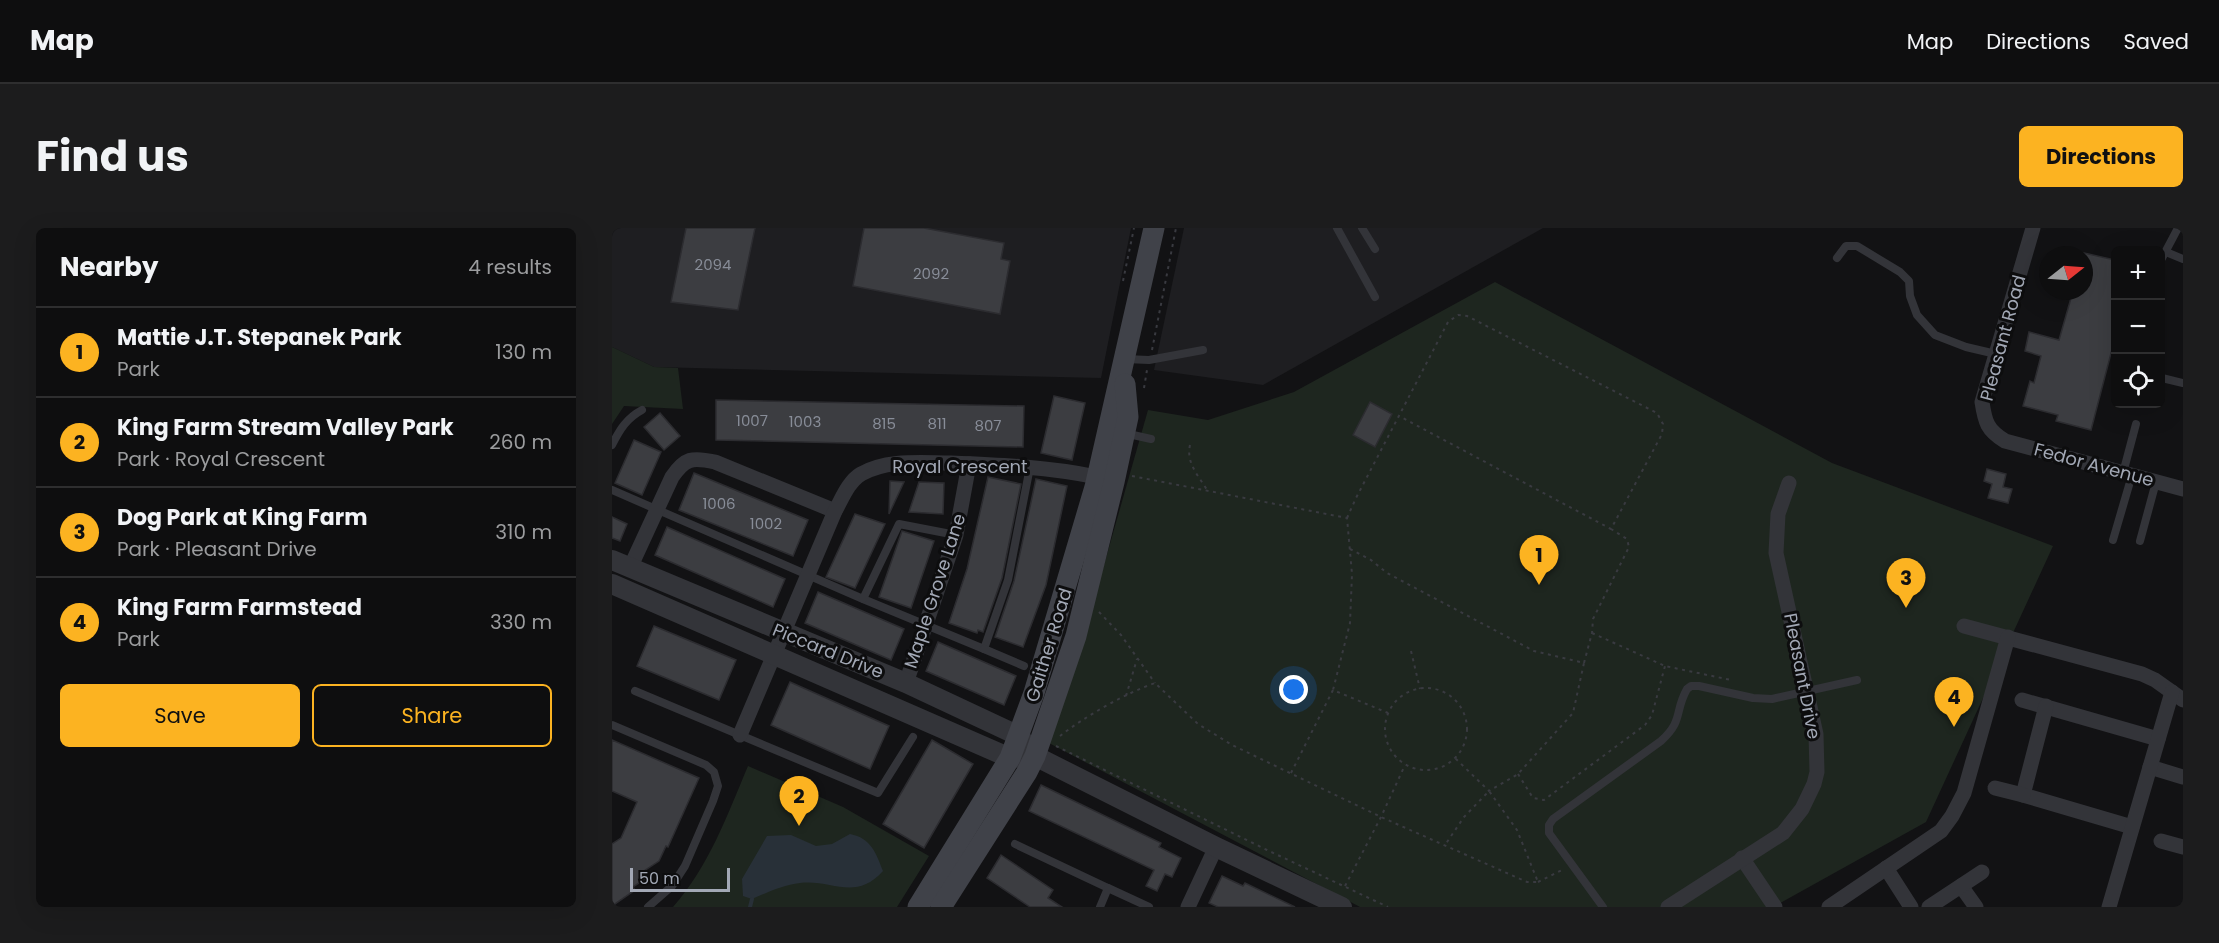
<!DOCTYPE html>
<html lang="en">
<head>
<meta charset="utf-8">
<style>
  body { margin:0; font-family:Poppins,sans-serif; background:#1c1c1d; color:#f1f3f6 }
  .controls { position:absolute; right:18px; top:18px; display:grid; overflow:hidden; border-radius:9px; box-shadow:0 6px 24px #0002 }
  .controls button { width:54px; height:54px; display:grid; place-items:center; padding:0; border:0; border-bottom:2px solid #2e2e2f; background:#0e0e0f; color:#f1f3f6; font:30px sans-serif }
  .compass { position:absolute; left:1427px; top:18px; width:54px; height:54px; border-radius:50%; background:#0e0e0f; box-shadow:0 6px 24px #0002; rotate:73deg }
  .scale { position:absolute; left:18px; bottom:15px; width:100px; box-sizing:border-box; padding-left:6px; border:3px solid #a2a8b5; border-top:0; font-size:16px; line-height:21px; white-space:nowrap; color:#a2a8b5; -webkit-text-stroke:4px #0d0d0e; paint-order:stroke }
  .you { position:absolute; left:682px; top:462px; width:21px; height:21px; margin:-15px; border:4px solid #fff; border-radius:50%; background:#1a73e8; box-shadow:0 0 0 9px #1a73e833 }
  .badge { display:grid; place-items:center; width:39px; height:39px; border-radius:50%; background:#fcb321; color:#111; font-size:20px; font-weight:700 }
  .pin { position:absolute; translate:-50% -50px; filter:drop-shadow(0 2px 3px #0008) }
  .pin::after { content:''; position:absolute; top:32px; width:21px; height:18px; background:inherit; clip-path:polygon(0 0,100% 0,50% 100%) }
  .list { margin:0; padding:0; list-style:none }
  h2 { display:flex; justify-content:space-between; align-items:center; height:78px; margin:0; padding:0 24px; font-size:26px }
  h2 small { font-size:20px; font-weight:400; color:#9b9c9e }
  .list li { display:grid; grid-template-columns:39px 1fr auto; gap:18px; align-items:center; box-sizing:border-box; height:90px; padding:0 24px; border-top:2px solid #2e2e2f }
  .list b { display:block; font-size:22px; white-space:nowrap }
  .list p { margin:0; font-size:20px; white-space:nowrap; color:#9b9c9e }
  .list em { font-size:20px; font-style:normal; color:#9b9c9e }
  .actions { display:flex; gap:12px; padding:18px 24px }
  .actions a { flex:1; padding:14px 0; border:2px solid #fcb321; border-radius:9px; text-align:center; font-size:21px; color:#fcb321 }
  .actions .main { background:#fcb321; color:#111 }
  .icon { flex:none; width:33px; height:33px; fill:none; stroke:currentColor; stroke-width:2; stroke-linecap:round; stroke-linejoin:round }
  .map { position:relative; flex:none; width:1571px; height:679px; overflow:hidden; border-radius:9px }
  header { display:flex; align-items:center; gap:36px; box-sizing:border-box; height:84px; padding:0 30px; background:#0e0e0f; border-bottom:2px solid #2e2e2f }
  header strong { font-size:28px }
  nav { display:flex; gap:33px; margin-inline-start:auto; font-size:21px }
  .intro { display:flex; align-items:center; justify-content:space-between; box-sizing:border-box; height:144px; padding:0 36px }
  h1 { margin:0; font-size:42px }
  .button { padding:15px 27px; border-radius:9px; background:#fcb321; color:#111; font-size:21px; font-weight:700 }
  main { display:flex; gap:36px; padding:0 36px }
  aside { flex:1; background:#0e0e0f; border-radius:9px; box-shadow:0 6px 24px #0002 }
  .map>svg:first-child { display:block }
  .built { fill:#1e1e21 }
  .green { fill:#1e261f }
  .water { fill:#283038 }
  .lines { fill:none; stroke-linecap:round; stroke-linejoin:round }
  .stream { stroke:#283038; stroke-width:4 }
  .building { fill:#3c3d41; stroke:#2c2c30; stroke-width:1.5 }
  .path { stroke:#393a40; stroke-width:2; stroke-dasharray:3 4.5; stroke-linecap:butt }
  .service { stroke:#333439; stroke-width:8 }
  .minor { stroke:#333439; stroke-width:15 }
  .tertiary { stroke:#333439; stroke-width:20 }
  .secondary { stroke:#404249; stroke-width:21 }
  .labels { text-anchor:middle; stroke-width:6; stroke-linejoin:round; paint-order:stroke }
  .number-label { font-size:15px; fill:#888d98 }
  .street-label { font-size:18px; fill:#a2a8b5; stroke:#0d0d0e }
</style>
</head>
<body>
<header>
<strong>Map</strong>
<nav><a>Map</a><a>Directions</a><a>Saved</a></nav>
</header>
<div class="intro"><h1>Find us</h1><a class="button">Directions</a></div>
<main>
<aside>
<h2>Nearby<small>4 results</small></h2>
<ul class="list">
<li><span class="badge">1</span><div><b>Mattie J.T. Stepanek Park</b><p>Park</p></div><em>130 m</em></li>
<li><span class="badge">2</span><div><b>King Farm Stream Valley Park</b><p>Park · Royal Crescent</p></div><em>260 m</em></li>
<li><span class="badge">3</span><div><b>Dog Park at King Farm</b><p>Park · Pleasant Drive</p></div><em>310 m</em></li>
<li><span class="badge">4</span><div><b>King Farm Farmstead</b><p>Park</p></div><em>330 m</em></li>
</ul>
<div class="actions"><a class="main">Save</a><a>Share</a></div>
</aside>
<div class="map">
<svg width="1571" height="679" viewBox="0 0 1571 679">
  <rect width="100%" height="100%" fill="#121214"/>
  <g class="built">
    <polygon points="0,0 519,0 489,150 42,139 0,119"/>
    <polygon points="572,0 931,0 651,157 542,142"/>
  </g>
  <g class="green">
    <polygon points="883,54 1220,235 1441,318 1314,594 1161,679 748,679 437,515 467,425 536,182 596,192 682,164"/>
    <polygon points="0,119 42,139 66,140 71,181 12,178 0,196"/>
    <path d="M136 538 231 579 317 628 285 679H61C97 638 115 588 136 538Z"/>
  </g>
  <path class="water" d="M238 606C259 610 264 625 271 643 243 674 220 651 188 655 171 657 156 664 140 671L131 668 130 651 155 608 179 607 204 618 220 616Z"/>
  <g class="lines">
    <polyline class="stream" points="138,679 140,671"/>
  </g>
  <g class="building">
    <polygon points="74,0 143,0 126,82 59,74"/>
    <polygon points="252,0 312,0 392,15 389,31 398,33 388,86 241,58"/>
    <polygon points="1472,25 1503,32 1503,110 1479,202 1444,193 1446,187 1411,178 1418,153 1422,155 1429,128 1413,123 1417,104 1447,112 1461,63 1472,63"/>
    <polygon points="442,168 473,175 460,232 429,225"/>
    <polygon points="104,172 412,178 411,219 104,212"/>
    <polygon points="758,174 780,186 763,219 741,207"/>
    <polygon points="48,185 68,208 52,222 32,199"/>
    <polygon points="22,212 49,224 30,267 3,255"/>
    <polygon points="1375,241 1394,246 1391,259 1400,261 1396,275 1376,270 1380,256 1372,253"/>
    <polygon points="82,245 196,292 181,328 67,282"/>
    <polygon points="376,249 409,256 390,350 371,404 366,402 365,405 337,395 355,341"/>
    <polygon points="424,251 455,258 434,357 411,419 383,409 402,353"/>
    <polygon points="278,253 292,254 277,286"/>
    <polygon points="307,254 332,255 331,286 297,284"/>
    <polygon points="243,286 273,296 243,360 214,349"/>
    <polygon points="0,289 15,296 8,313 0,310"/>
    <polygon points="55,299 173,351 161,379 43,327"/>
    <polygon points="290,303 322,313 299,380 267,369"/>
    <polygon points="206,364 292,401 279,432 193,395"/>
    <polygon points="42,398 124,432 107,472 25,438"/>
    <polygon points="326,414 404,448 392,477 314,443"/>
    <polygon points="178,454 277,498 258,541 159,497"/>
    <polygon points="0,512 87,550 56,619 54,618 47,633 32,643 36,649 21,659 23,662 0,678 0,616 9,610 25,574 0,563"/>
    <polygon points="320,512 361,536 312,620 271,596"/>
    <polygon points="429,557 549,615 547,619 569,630 560,649 553,646 545,663 534,658 542,642 417,583"/>
    <polygon points="389,627 441,662 436,670 450,679 418,679 375,650"/>
    <polygon points="610,648 631,658 633,655 683,679 606,679 597,675"/>
  </g>
  <g class="lines">
    <g class="path">
      <polyline points="511,53 522,0"/>
      <polyline points="540,122 564,0"/>
      <polyline points="532,160 535,142"/>
      <path d="M578 217C574 235 586 247 595 262"/>
      <polyline points="520,248 735,290 740,346 738,395 721,462"/>
      <polyline points="735,290 744,270 836,94 846,87 855,88 1045,185 1051,196 1050,206 999,301 787,188"/>
      <polyline points="738,321 759,332 775,345 922,423 972,435 961,485 906,546 877,563 843,530"/>
      <polyline points="487,384 509,407 543,455"/>
      <polyline points="980,405 1053,438 1119,452 1119,454"/>
      <polyline points="799,423 808,461"/>
      <polyline points="972,435 980,405 981,391 1017,319 1015,311 999,301"/>
      <circle cx="814" cy="501" r="41"/>
      <polyline points="514,468 525,431"/>
      <path d="M448 508C472 489 514 465 543 455L586 496 620 517 769 589 915 654H926L905 602 877 563 852 589 833 617"/>
      <polyline points="444,518 655,622 776,679"/>
      <polyline points="679,545 721,462 776,485"/>
      <polyline points="906,546 921,570 932,572 1033,497 1040,487 1053,438"/>
      <polyline points="926,654 952,641"/>
      <polyline points="733,658 769,589 793,537"/>
    </g>
    <g class="service">
      <polyline points="725,0 763,69"/>
      <polyline points="750,0 763,21"/>
      <polyline points="1554,24 1571,31"/>
      <polyline points="1225,30 1234,18 1245,18 1288,44 1297,53 1298,68 1305,87 1323,107 1354,119 1384,126"/>
      <polyline points="1548,34 1566,0"/>
      <polyline points="513,131 537,132 591,122"/>
      <polyline points="1550,150 1571,155"/>
      <polyline points="513,208 521,207 539,211"/>
      <path d="M0 217C8 201 15 190 30 182"/>
      <polyline points="1511,245 1524,196"/>
      <polyline points="0,262 251,371 372,421 396,352 418,239"/>
      <polyline points="1501,312 1520,247"/>
      <polyline points="1528,313 1544,254"/>
      <polyline points="251,371 287,296 344,307"/>
      <polyline points="372,421 412,438"/>
      <polyline points="23,463 266,565 301,509"/>
      <polyline points="0,497 94,537 102,544 106,558 101,573 73,638 60,658 36,679"/>
      <polyline points="403,616 496,660"/>
      <polyline points="488,679 496,660 537,679"/>
      <path d="M991 679 937 605V597L941 591 1049 513C1072 492 1062 484 1075 461L1079 458H1087L1141 470 1160 471 1245 452"/>
    </g>
    <g class="minor">
      <path d="M1421 0 1370 174C1373 194 1375 202 1393 213L1571 261"/>
      <path d="M18 340 60 249C73 230 80 229 103 234L223 283"/>
      <polyline points="1352,398 1530,446 1543,452 1571,472"/>
      <polyline points="294,455 344,307 357,236"/>
      <polyline points="1410,472 1546,511"/>
      <polyline points="1434,478 1411,567 1520,599"/>
      <path d="M128 507 223 283C230 271 236 254 249 246 275 231 310 235 339 235 389 237 437 239 485 249"/>
      <polyline points="1538,539 1571,549"/>
      <polyline points="1383,560 1411,567"/>
      <polyline points="1549,613 1571,619"/>
      <polyline points="1130,630 1163,679"/>
      <polyline points="1274,640 1299,679"/>
      <polyline points="1349,658 1364,679"/>
      <polyline points="576,679 604,619"/>
      <polyline points="1056,679 1171,605 1190,581 1202,556 1205,544 1204,506 1164,325 1166,286 1177,255"/>
      <polyline points="1217,679 1329,603 1340,588 1352,565 1396,409"/>
      <polyline points="1317,679 1370,644"/>
      <polyline points="1497,679 1560,464"/>
    </g>
    <g class="tertiary">
      <polyline points="0,332 294,455 407,508 423,528 604,619 730,679"/>
      <polyline points="0,356 398,530 414,529"/>
    </g>
    <g class="secondary">
      <polyline points="306,679 398,530 422,465 483,259 542,0"/>
      <polyline points="329,679 415,544 423,528 464,408 502,254 516,189 513,156"/>
    </g>
  </g>
  <g class="labels">
    <g class="number-label">
      <text x="101" y="42">2094</text>
      <text x="319" y="51">2092</text>
      <text x="140" y="198">1007</text>
      <text x="193" y="199">1003</text>
      <text x="272" y="201">815</text>
      <text x="325" y="201">811</text>
      <text x="376" y="203">807</text>
      <text x="107" y="281">1006</text>
      <text x="154" y="301">1002</text>
    </g>
    <g class="street-label">
      <text transform="translate(1391 110) rotate(-75)" y="6">Pleasant Road</text>
      <text transform="translate(1482 237) rotate(15)" y="6">Fedor Avenue</text>
      <text x="348" y="245">Royal Crescent</text>
      <text transform="translate(323 363) rotate(-72)" y="6">Maple Grove Lane</text>
      <text transform="translate(437 417) rotate(-73)" y="6">Gaither Road</text>
      <text transform="translate(216 423) rotate(22)" y="6">Piccard Drive</text>
      <text transform="translate(1190 448) rotate(79)" y="6">Pleasant Drive</text>
    </g>
  </g>
</svg>
<div class="controls">
<button>+</button>
<button>−</button>
<button><svg class="icon" aria-label="locate" viewBox="0 0 24 24"><circle cx="12" cy="12" r="6"/><path d="M12 2v4M12 18v4M2 12h4M18 12h4"/></svg></button>
</div>
<svg class="compass" viewBox="-18 -18 36 36"><path d="M0-13l5 13h-10z" fill="#e53935"/><path d="M0 13l5-13h-10z" fill="#9b9c9e"/></svg>
<div class="scale">50 m</div>
<div class="you"></div>
<div class="pin badge" style="left:927px;top:357px">1</div>
<div class="pin badge" style="left:187px;top:598px">2</div>
<div class="pin badge" style="left:1294px;top:380px">3</div>
<div class="pin badge" style="left:1342px;top:499px">4</div>
</div>
</main>
</body>
</html>
